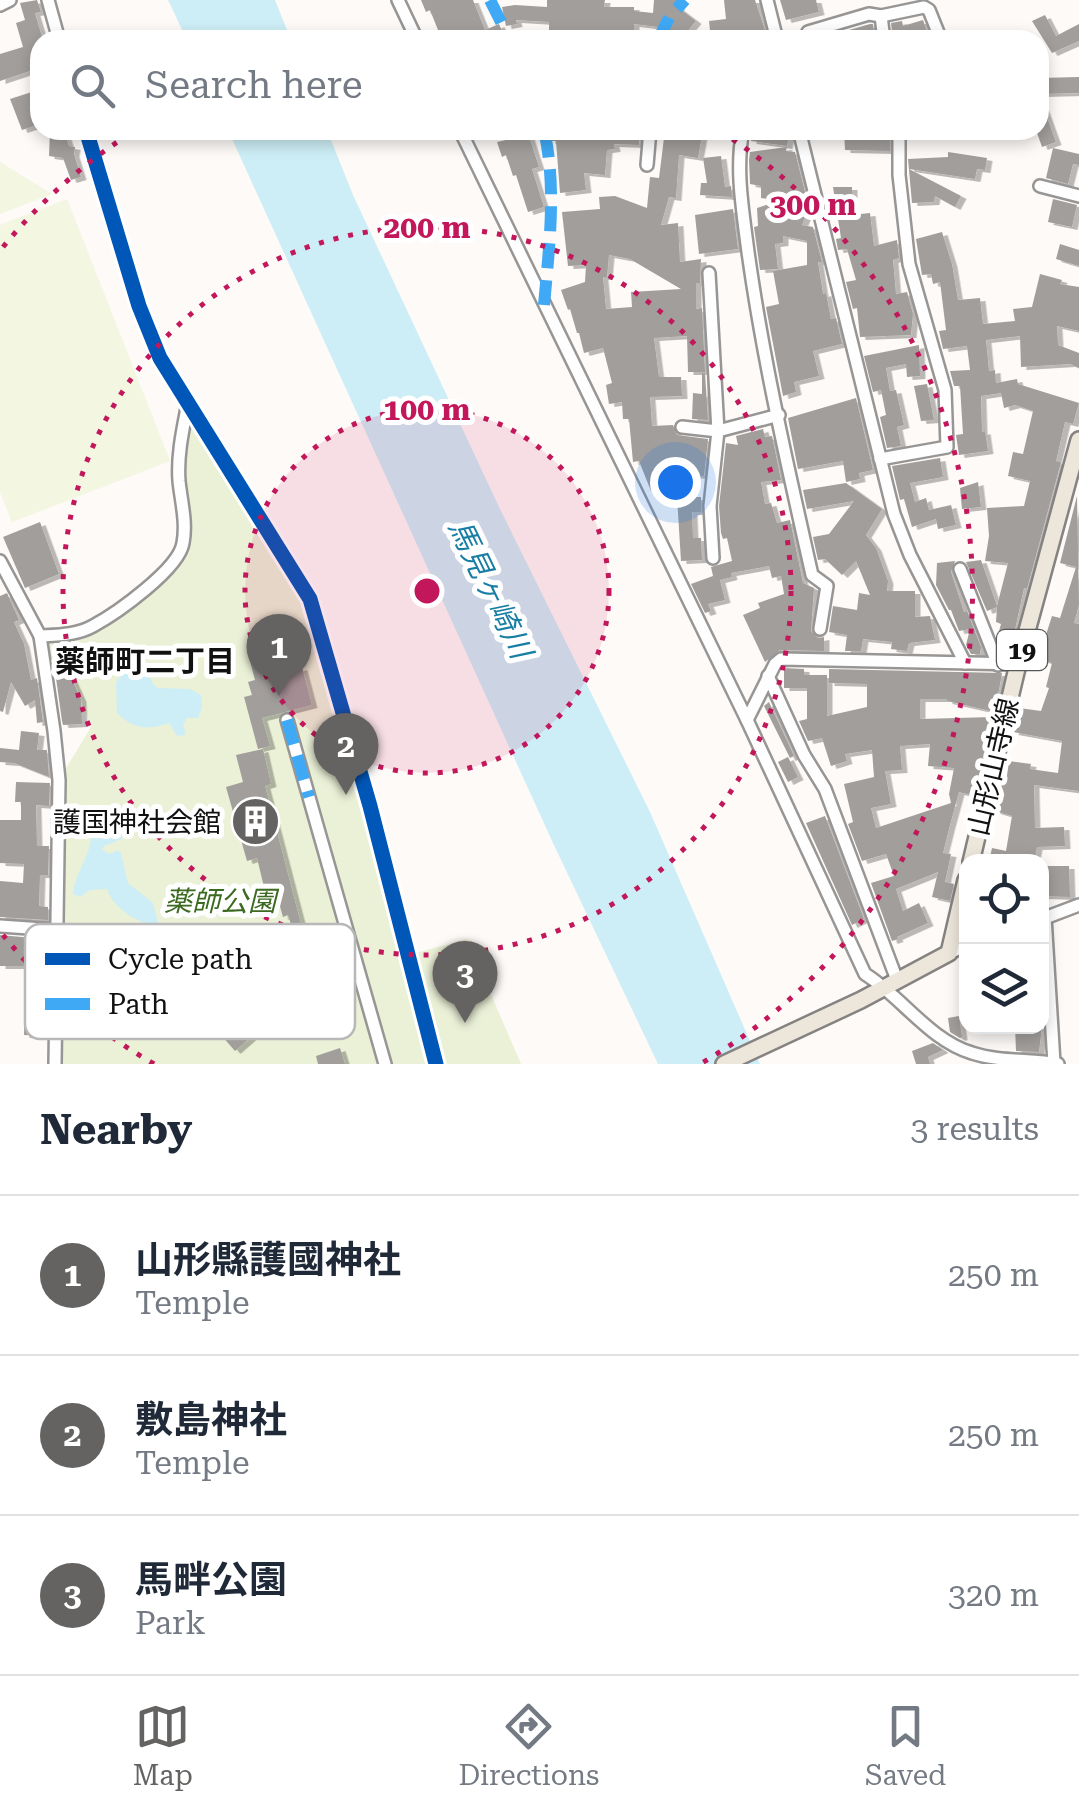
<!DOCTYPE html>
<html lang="en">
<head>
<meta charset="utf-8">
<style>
  body { margin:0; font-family:"Roboto Serif","Noto Sans JP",serif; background:#f6f6f7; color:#1f2937 }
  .controls { position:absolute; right:30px; bottom:30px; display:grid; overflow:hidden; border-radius:20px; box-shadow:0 5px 15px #0003 }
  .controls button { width:90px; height:90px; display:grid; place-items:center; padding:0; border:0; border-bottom:2px solid #e0e1e3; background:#fff; color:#1f2937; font:50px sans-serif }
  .you { position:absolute; left:675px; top:482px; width:35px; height:35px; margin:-25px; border:8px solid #fff; border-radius:50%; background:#1a73e8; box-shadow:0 0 0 15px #1a73e833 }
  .badge { display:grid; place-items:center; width:65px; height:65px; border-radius:50%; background:#646362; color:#fff; font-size:32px; font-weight:700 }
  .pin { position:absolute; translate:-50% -82px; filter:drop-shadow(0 2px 5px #0008) }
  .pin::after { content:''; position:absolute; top:52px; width:35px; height:30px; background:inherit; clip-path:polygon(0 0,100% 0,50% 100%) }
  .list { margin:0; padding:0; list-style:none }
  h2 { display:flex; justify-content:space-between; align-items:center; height:130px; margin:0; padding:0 40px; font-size:42px }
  h2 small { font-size:32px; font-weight:400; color:#747a83 }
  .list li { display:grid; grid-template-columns:65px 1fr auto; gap:30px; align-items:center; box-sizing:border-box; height:160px; padding:0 40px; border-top:2px solid #e0e1e3 }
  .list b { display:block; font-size:38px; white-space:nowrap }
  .list p { margin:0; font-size:32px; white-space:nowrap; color:#747a83 }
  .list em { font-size:32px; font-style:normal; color:#747a83 }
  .icon { flex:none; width:55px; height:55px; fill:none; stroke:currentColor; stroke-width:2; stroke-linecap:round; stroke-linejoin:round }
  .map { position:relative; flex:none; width:1079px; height:1064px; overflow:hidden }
  .search { position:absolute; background:#fff; box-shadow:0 5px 15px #0003; left:30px; right:30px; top:30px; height:110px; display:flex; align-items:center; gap:25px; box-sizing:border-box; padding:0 35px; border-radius:30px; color:#747a83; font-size:38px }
  .sheet { height:610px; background:#fff }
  nav { display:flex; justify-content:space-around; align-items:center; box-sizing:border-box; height:140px; border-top:2px solid #e0e1e3; background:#fff; font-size:28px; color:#747a83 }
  nav a { display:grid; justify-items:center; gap:5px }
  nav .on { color:#646362 }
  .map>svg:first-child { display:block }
  .green { fill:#ebf1d7 }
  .pitch { fill:#f3f6e1 }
  .water { fill:#cdeef6 }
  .building { fill:#a19e9c; fill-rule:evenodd; filter:url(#shadow) }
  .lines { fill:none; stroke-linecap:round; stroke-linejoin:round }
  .minor-casing { stroke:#979695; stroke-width:16 }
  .major-casing { stroke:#858382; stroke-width:20 }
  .minor { stroke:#fffefe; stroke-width:11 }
  .major { stroke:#ede6db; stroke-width:15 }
  .quiet { stroke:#3fa9f5; stroke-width:12; stroke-dasharray:25 12; stroke-linecap:butt }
  .cycleway-casing { stroke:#fff; stroke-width:21 }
  .cycleway { stroke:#0057b8; stroke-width:15 }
  .ring { fill:none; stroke:#c2185b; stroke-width:5; stroke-dasharray:5 10 }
  .labels { text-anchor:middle; stroke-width:10; stroke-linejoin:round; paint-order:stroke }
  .shield { fill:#fff; stroke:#585858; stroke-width:2.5 }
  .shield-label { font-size:25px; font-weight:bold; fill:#111 }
  .street-label { font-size:28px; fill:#111; stroke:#fff }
  .poi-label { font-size:28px; fill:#111; stroke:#fff; text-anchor:end }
  .park-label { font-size:28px; font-style:italic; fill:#3b6a20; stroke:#fff }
  .water-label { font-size:30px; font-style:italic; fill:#187ea4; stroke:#fff }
  .neighbourhood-label { font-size:30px; font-weight:bold; fill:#111; stroke:#fff }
  .key { fill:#fff; stroke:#b8b8b8; stroke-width:2.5 }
  .key-label { font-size:28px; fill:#111 }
  .centre { fill:#c2185b; stroke:#fff; stroke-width:5 }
  .ring-label { font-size:30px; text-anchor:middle; font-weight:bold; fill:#c2185b; stroke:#fff; stroke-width:10; stroke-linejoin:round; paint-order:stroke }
</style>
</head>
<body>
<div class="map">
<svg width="1079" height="1064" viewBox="0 0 1079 1064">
  <defs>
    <filter id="shadow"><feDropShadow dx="5.5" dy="3" stdDeviation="0" flood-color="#0004"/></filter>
  </defs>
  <rect width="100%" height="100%" fill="#fdfaf7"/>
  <polygon class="green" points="188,403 306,600 424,1023 408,955 467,939 521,1064 55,1064 59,780 91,727 67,661 44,663 40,636 93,626 172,566 183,547 179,477"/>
  <g class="pitch">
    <polygon points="0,162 52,194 0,214"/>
    <polygon points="67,199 170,461 12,522 0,492 0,225"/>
  </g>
  <g class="water">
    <polygon points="168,0 275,0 291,40 187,40"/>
    <polygon points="228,130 327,130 353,195 500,509 650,812 760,1064 658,1064 553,843"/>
    <path d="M140 661C152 668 147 682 158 688L190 689 201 695 202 707 198 718H187L183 724 186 735 177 736 169 723C150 730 133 730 117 713L116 683 127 665Z"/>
    <path d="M100 827 121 835 122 839 104 846 102 850 110 854 118 850 121 853 128 883 153 903 159 926C139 925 113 908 107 889L90 890 80 897 73 894C76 869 91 856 91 835Z"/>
  </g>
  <g class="building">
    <polygon points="37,0 41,12 35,13 43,40 40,40 40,124 22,130 10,99 35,91 30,71 0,81 0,54 23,47 16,23 25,20 20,3"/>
    <polygon points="421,0 473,0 485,30 499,24 506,40 442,40 430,10 426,12"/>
    <polygon points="547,0 605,0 604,7 634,7 634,11 653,13 654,0 680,0 679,8 696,21 680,40 663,40 667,28 634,24 634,30 602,30 601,37 591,36 591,40 581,40 581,36 560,35 560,40 549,40 549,22 516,20 517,24 506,26 502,7 515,5 547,7"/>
    <polygon points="724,0 755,0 765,30 742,34 742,38 711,40 709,21 726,19"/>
    <polygon points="780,0 816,0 819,12 786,20"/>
    <polygon points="1045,15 1056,36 1079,24 1079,41 1052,53 1032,21"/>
    <polygon points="923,20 930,40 893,40 891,23 902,21 903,26"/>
    <polygon points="870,24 873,24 875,40 814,40"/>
    <polygon points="1079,77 1079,93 1040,94 1040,78"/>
    <polygon points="1040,98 1056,142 1042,147 1036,130 1039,130"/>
    <polygon points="50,130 64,130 69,146 75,147 74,154 81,177 71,180 63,158 49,156"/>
    <polygon points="502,130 527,130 539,167 532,169 544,207 528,212 516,175 513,176 506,155 502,157 497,142 506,140"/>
    <polygon points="549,130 640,130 639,145 614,144 615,149 607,150 605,175 584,173 586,190 560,193 556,141 550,141"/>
    <path d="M665 130H703L698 158 679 155 676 198 669 197 661 225 678 223 680 262 701 259 700 283H696V309L702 308 705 372H688L687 336 654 338 659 377H681L682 396 650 397 652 426 673 425 677 435 708 439 704 476 656 473 662 487 651 491 639 461 633 462 629 419H623L622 402 609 404 606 385 612 383 603 348 584 353 579 333H577L570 309 568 310 561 290 585 282 586 265 568 266 562 212 600 209 599 197 615 196 647 208 650 177 659 178ZM609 255 630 259 681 289 631 292 632 307 606 309 603 277H607Z"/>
    <polygon points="752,130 790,130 787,146 751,141"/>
    <polygon points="844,130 890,130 890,151 845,150"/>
    <polygon points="787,147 786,151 795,152 809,208 802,225 813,227 822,262 818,262 823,294 826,293 831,319 836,318 842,344 813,351 819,376 794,382 796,392 783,396 766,307 779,304 773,271 807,265 807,241 783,236 783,243 775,244 778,269 760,270 754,227 758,226 757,208 769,204 768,199 761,198 761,186 750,184 749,160 750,152"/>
    <polygon points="1053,148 1079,154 1079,165 1073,164 1068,184 1046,178"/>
    <polygon points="948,152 987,158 985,170 977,169 975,179 909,169 961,196 955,207 935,196 934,202 912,203 908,159 948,157"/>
    <polygon points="721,156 725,187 731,186 732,197 700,195 701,183 707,183 703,158"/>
    <polygon points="833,187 852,187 852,215 870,213 874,246 897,240 899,258 893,260 896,294 907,292 913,314 911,335 860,337 857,308 853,309 846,282 856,280 847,249 838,250 836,239 841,238"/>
    <polygon points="1053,199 1077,205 1072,227 1048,222"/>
    <polygon points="733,209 738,249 699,254 695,215"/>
    <polygon points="942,232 952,264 958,300 980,298 983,324 1015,321 1013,309 1032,307 1040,274 1062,280 1060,284 1079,287 1079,331 1057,326 1058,345 1079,353 1079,368 1070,364 1021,367 1020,336 986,340 989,371 995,370 996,383 1017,379 1018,384 1079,403 1073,424 1065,422 1056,461 1061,462 1027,589 1024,588 1011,648 1000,645 997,638 1001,624 996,622 997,607 987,611 966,562 981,560 997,606 1008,563 985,561 989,536 987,508 1024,506 1030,481 1008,476 1013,452 1023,454 1033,411 1015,405 1004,408 1001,393 981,396 982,432 985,431 988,451 959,455 956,435 963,434 960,386 954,386 950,371 970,370 967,346 943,349 939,331 946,330 940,282 933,284 931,274 922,275 916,239"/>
    <polygon points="1060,244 1079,250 1079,266 1056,259"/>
    <polygon points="919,345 920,376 907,377 906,364 886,368 890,391 896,390 904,425 897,427 901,446 887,448 880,417 886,415 881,390 873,392 864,356"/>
    <polygon points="702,373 705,373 708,420 692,419 693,393 702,394"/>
    <polygon points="927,384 934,420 921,421 914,386"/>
    <polygon points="856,398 873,470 859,473 860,479 846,482 843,461 798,469 788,418"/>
    <polygon points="763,429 765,437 772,436 781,480 761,482 765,504 771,503 777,523 790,520 803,583 814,588 811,631 818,638 824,637 824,651 780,650 765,662 743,615 760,608 758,603 784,594 781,576 772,578 769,566 731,573 732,577 720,580 725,600 708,604 711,611 705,613 691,584 713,576 711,567 732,561 727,538 723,539 721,533 719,506 726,443 738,445 736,436"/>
    <polygon points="940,458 943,477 910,483 915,502 926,498 929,510 951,505 956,525 938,529 936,519 912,527 904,499 900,500 892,466"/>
    <polygon points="978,482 981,507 962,509 960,488"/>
    <polygon points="846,483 882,509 866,535 876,548 888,581 887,591 915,591 915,617 930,616 935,640 909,643 907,651 891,649 892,642 863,639 861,651 845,651 847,635 829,632 833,606 857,610 859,593 870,595 856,561 842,575 825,559 818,560 813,537 829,534 854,501 807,509 803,490"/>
    <polygon points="1077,496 1079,605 1074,623 1079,624 1079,791 1034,785 1035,828 1064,827 1065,846 1037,847 1034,862 989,862 992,848 1006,851 1012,816 995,811 1001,783 1006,783 1009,761 1031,764 1030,769 1058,773 1062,741 1013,732 1019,708 1041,711 1049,688 1046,687 1052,663 1033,657 1038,642 1043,644 1052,616 1060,618 1076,567 1060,563"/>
    <polygon points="677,497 701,497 701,512 692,512 693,538 701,538 702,560 681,561"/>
    <polygon points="40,522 59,574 25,588 3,537"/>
    <polygon points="955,561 951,572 964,612 967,611 981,647 980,654 971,654 966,645 970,629 959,631 951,610 949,610 936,585 937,563"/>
    <polygon points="7,593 19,620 14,622 24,644 31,680 37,678 43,722 37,723 35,700 25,706 11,682 3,712 0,711 0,596"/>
    <polygon points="286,644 293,670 302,667 312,705 262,718 270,746 258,749 244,697 252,695 248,682 255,680 248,654"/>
    <polygon points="66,666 81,699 82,724 63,725 62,721 55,671"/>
    <path d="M784 668 804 669V675H827V716L867 707V684L829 683V669L1002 673 995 712 947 701V699H920V719L993 717 975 796 959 792 950 825 943 853 951 854 945 882 954 884 950 901 932 897 938 872 896 889 903 911 919 903 928 923 897 937 898 939 892 941 871 883 894 876 886 854 862 861 848 824 853 822 844 784 874 777 872 750 845 754 847 761 831 766 822 738 808 741 799 721 807 719V688H784ZM930 744 928 766 954 768 949 794 951 803 876 828 871 808 891 804 885 771 902 770 900 746Z"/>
    <polygon points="769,702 794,756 790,758 764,706"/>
    <polygon points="21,731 39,733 37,750 47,750 49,777 14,763 0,762 0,748 19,750"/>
    <polygon points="263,749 271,784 265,786 301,924 305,923 309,938 296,941 288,915 283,917 274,885 264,887 257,858 247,861 226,787 243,782 236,755"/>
    <polygon points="788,757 798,777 788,782 778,762"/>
    <polygon points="16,782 50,783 49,806 36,805 37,846 49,846 48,875 40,875 39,906 48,907 48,920 0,917 0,881 23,883 24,864 0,863 0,820 21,820 21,802 15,802"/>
    <polygon points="825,816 864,919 852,925 806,823"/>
    <polygon points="1042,866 1069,866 1070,897 1042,896"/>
    <polygon points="0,935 33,938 32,950 38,950 38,966 0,966"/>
    <polygon points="286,963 307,988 235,1051 214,1027"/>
    <polygon points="25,998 47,999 46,1036 24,1035"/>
    <polygon points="959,1016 962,1037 960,1038 950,1032 948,1018"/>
    <polygon points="1015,1026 1042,1026 1039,1052 1016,1051"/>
    <polygon points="933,1043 943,1050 928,1057 930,1064 916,1064 912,1051"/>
    <polygon points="340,1048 345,1064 318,1064 316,1056"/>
  </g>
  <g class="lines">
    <defs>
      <g id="minor">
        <polyline points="48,0 59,40"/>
        <polyline points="398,0 417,40"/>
        <polyline points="767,0 777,40"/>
        <polyline points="0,5 10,0"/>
        <polyline points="881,16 884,40"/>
        <polyline points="808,32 869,14 881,16 924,7 929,10 941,40"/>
        <polyline points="86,130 139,306 160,358 310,599 370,806 436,1064"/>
        <path d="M460 130 747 720 865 974C902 997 929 1040 972 1053 999 1062 1030 1059 1058 1064"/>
        <path d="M743 130C735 169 743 212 748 252 763 360 788 468 812 575L827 586 820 629"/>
        <polyline points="799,130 894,514 910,555 965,663"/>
        <polyline points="647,165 650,130"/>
        <polyline points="1040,186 1079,196"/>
        <polyline points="709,273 718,431 710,506 713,558"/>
        <polyline points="682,427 718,431 779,415"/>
        <polyline points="880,459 947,447 945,390 909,264 899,175 899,130"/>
        <polyline points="0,561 40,636 54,731 59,780 55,1064"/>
        <polyline points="960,569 998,665"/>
        <path d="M40 636C58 635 77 635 93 626 117 613 179 569 183 543 187 522 181 501 179 481 177 455 183 429 188 403"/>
        <polyline points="768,676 804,755 825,789 897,980"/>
        <polyline points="287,720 385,1064"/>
        <polyline points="747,720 775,664 781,659 1018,664"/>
        <polyline points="1045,917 1054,1063"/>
        <polyline points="1042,919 1079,905"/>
        <polyline points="0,926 57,930"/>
        <polyline points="949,953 966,946"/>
      </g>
      <g id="major">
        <polyline points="971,862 1018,664 1079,440"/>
        <polyline points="724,1064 861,1000 949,953 966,880"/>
      </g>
    </defs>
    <use href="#minor" class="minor-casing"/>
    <use href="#major" class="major-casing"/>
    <use href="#minor" class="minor"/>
    <use href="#major" class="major"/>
    <g class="quiet">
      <polyline points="490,0 510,40"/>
      <polyline points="658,40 670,16 685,0"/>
      <path d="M544 305C549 248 557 187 544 130"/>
      <polyline points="287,720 309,797"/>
    </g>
    <defs>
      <polyline id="cycleway" points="86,130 139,306 160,358 310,599 370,806 436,1064"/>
    </defs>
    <use href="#cycleway" class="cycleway-casing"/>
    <use href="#cycleway" class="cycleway"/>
  </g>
  <circle cx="427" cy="591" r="182" fill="#c2185b" fill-opacity=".12"/>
  <g class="ring">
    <circle cx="427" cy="591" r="182"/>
    <circle cx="427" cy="591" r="364"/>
    <path d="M154 1064A546 546 0 0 1 3 935M3 247A546 546 0 0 1 134 131M720 131A546 546 0 0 1 700 1064"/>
  </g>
  <defs>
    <symbol id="building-disc" viewBox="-11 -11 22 22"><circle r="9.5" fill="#646362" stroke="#fff"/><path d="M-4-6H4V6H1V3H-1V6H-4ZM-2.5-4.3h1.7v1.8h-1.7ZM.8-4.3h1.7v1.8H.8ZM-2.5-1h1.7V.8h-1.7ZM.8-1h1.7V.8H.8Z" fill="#fff"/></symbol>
  </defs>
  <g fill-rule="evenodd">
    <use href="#building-disc" x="228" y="794" width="55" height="55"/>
  </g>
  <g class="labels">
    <rect class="shield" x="997" y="630" width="50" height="40" rx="8"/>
    <g class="shield-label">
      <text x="1022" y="659">19</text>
    </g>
    <g class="street-label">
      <text transform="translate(993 767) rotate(-77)" y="10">山形山寺線</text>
    </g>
    <g class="poi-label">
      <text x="221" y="832">護国神社会館</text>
    </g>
    <g class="park-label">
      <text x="220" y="911">薬師公園</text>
    </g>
    <g class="water-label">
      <text transform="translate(490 589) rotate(64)" y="10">馬見ヶ崎川</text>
    </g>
    <g class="neighbourhood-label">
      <text x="145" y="672">薬師町二丁目</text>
    </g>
  </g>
  <rect x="25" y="924" width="330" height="115" rx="15" class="key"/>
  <rect x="45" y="953" width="45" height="12" fill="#0057b8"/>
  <rect x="45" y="998" width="45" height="12" fill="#3fa9f5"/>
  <g class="key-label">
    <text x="108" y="969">Cycle path</text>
    <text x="108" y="1014">Path</text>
  </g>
  <circle cx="427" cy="591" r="15" class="centre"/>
  <g class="ring-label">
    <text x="813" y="215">300 m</text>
    <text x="427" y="238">200 m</text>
    <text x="427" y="420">100 m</text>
  </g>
</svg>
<div class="controls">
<button><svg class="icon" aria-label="locate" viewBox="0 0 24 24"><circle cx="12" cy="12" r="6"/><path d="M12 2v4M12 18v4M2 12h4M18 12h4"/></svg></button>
<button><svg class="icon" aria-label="layers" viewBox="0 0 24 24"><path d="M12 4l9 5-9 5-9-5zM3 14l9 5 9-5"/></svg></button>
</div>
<div class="you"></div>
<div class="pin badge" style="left:279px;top:696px">1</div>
<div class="pin badge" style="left:346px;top:795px">2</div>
<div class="pin badge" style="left:465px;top:1023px">3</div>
<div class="search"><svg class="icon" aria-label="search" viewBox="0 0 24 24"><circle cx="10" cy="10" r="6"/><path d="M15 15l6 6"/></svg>Search here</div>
</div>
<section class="sheet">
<h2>Nearby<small>3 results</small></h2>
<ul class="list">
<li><span class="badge">1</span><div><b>山形縣護國神社</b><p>Temple</p></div><em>250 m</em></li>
<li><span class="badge">2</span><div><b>敷島神社</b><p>Temple</p></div><em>250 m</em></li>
<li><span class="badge">3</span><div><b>馬畔公園</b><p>Park</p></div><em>320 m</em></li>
</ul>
</section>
<nav>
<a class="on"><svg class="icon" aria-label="map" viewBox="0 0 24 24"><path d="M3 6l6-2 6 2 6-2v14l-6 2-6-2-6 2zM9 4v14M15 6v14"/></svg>Map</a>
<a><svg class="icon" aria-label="directions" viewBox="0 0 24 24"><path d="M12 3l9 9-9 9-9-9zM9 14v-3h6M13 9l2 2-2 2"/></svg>Directions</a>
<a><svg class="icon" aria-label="saved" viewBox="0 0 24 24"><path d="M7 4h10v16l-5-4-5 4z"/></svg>Saved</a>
</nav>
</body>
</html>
